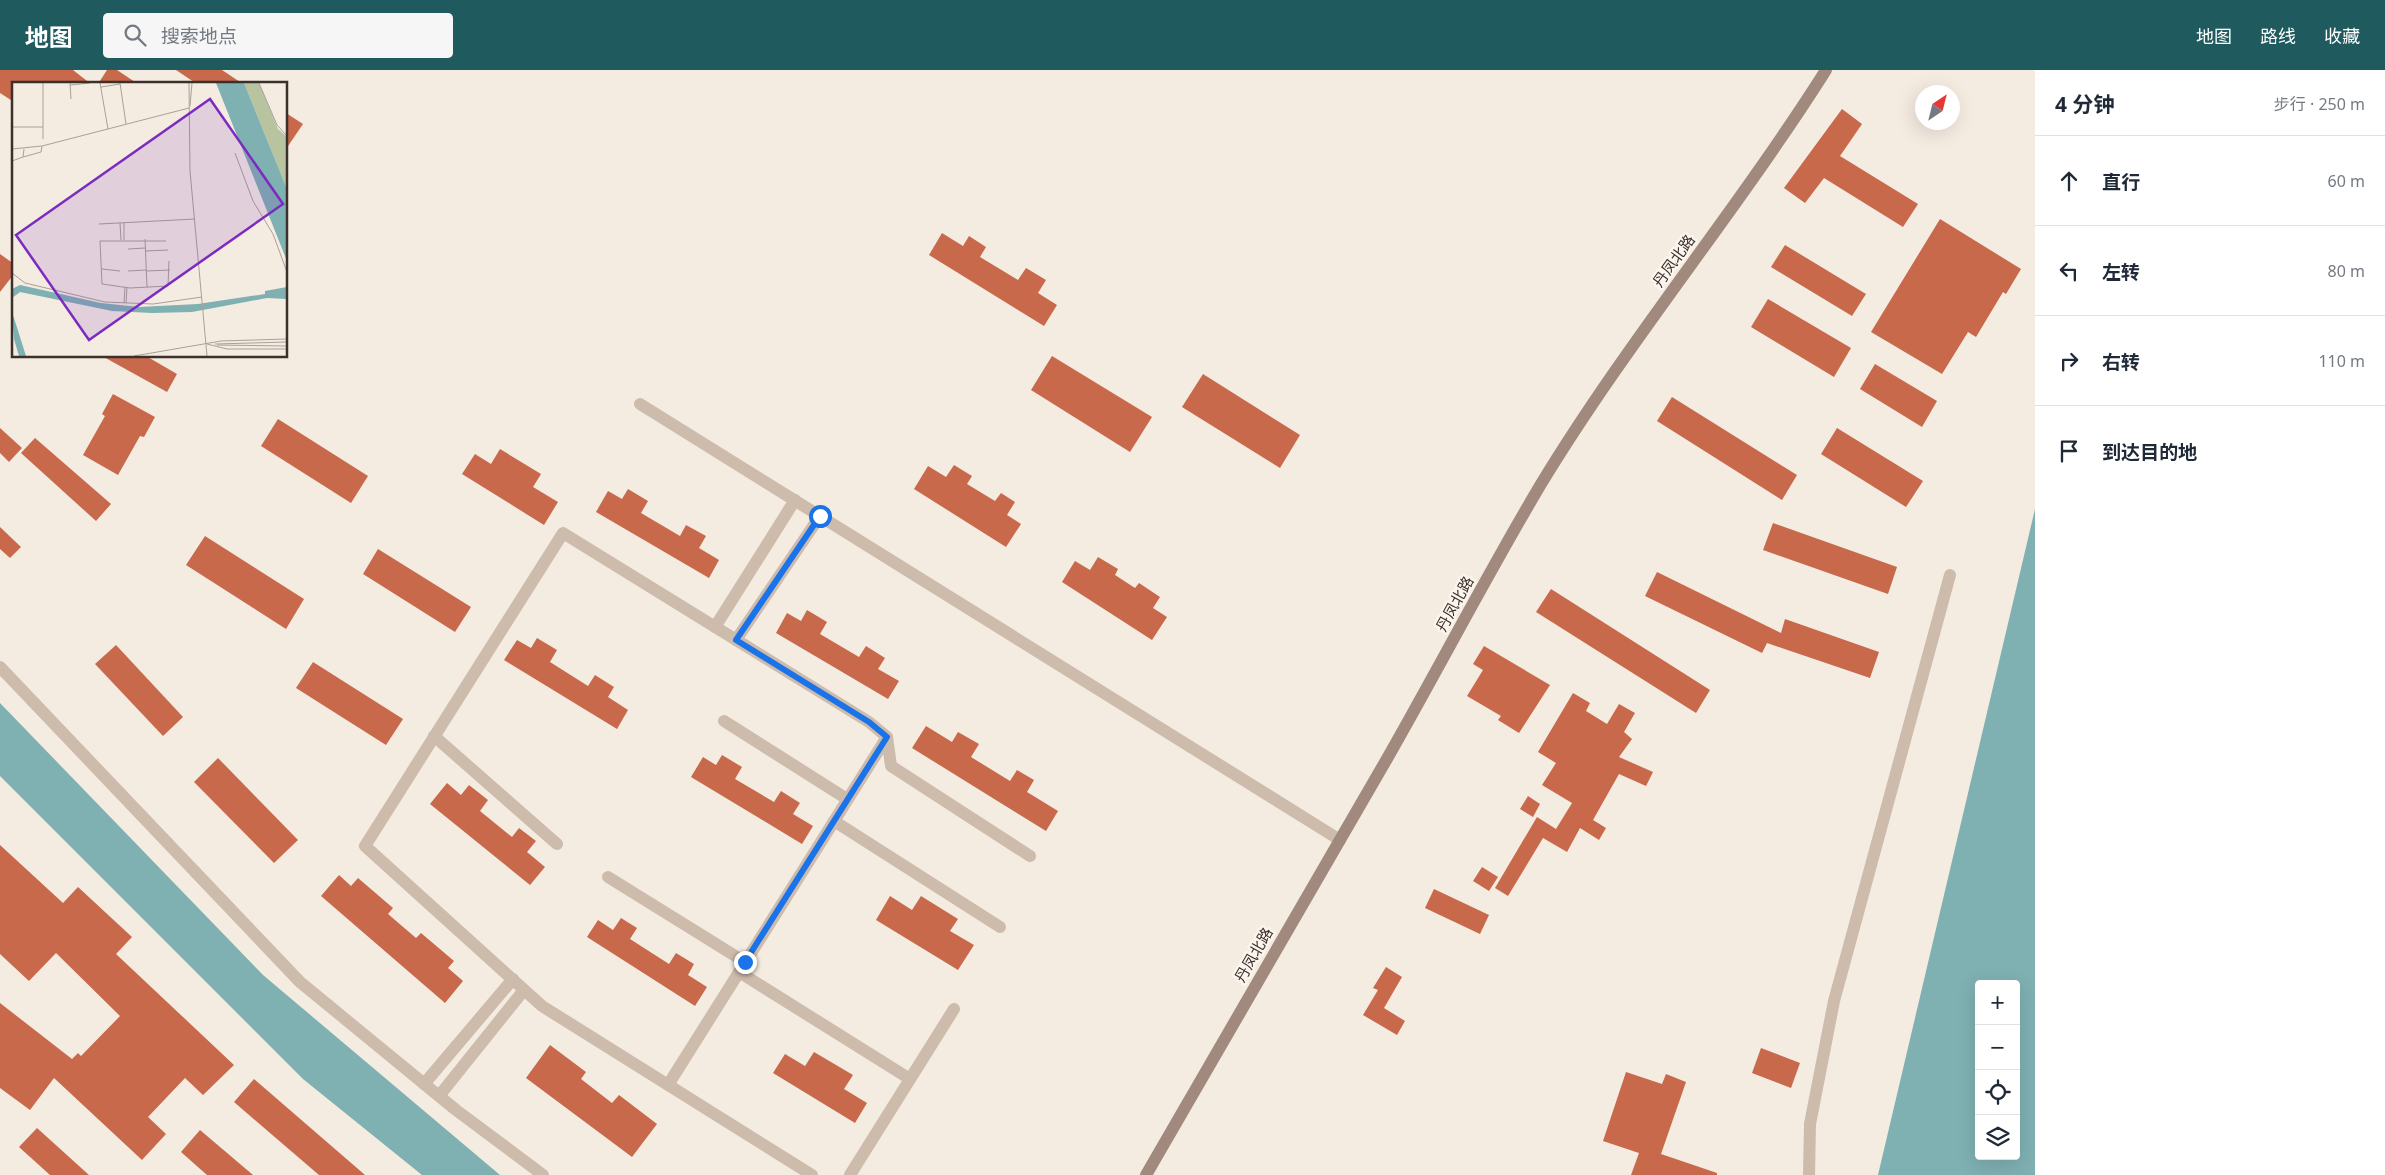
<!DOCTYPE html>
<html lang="zh">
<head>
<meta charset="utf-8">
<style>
  body { margin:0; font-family:"Noto Sans","Noto Sans SC",sans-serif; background:#f6f6f7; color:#1f2937 }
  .controls { position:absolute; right:15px; bottom:15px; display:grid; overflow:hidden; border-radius:5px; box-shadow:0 5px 20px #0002 }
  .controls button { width:45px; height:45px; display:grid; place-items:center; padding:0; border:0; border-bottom:1px solid #e0e1e3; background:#fff; color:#1f2937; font:25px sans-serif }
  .compass { position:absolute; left:1915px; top:15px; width:45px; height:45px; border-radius:50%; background:#fff; box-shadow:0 5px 20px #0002; rotate:35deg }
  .stop { position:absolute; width:15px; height:15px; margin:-11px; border:4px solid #1a73e8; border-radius:50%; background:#fff }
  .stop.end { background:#1a73e8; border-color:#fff; box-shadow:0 1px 5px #0008 }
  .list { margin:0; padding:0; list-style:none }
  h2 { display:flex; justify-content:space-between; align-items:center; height:65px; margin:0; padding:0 20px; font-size:21px }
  h2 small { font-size:16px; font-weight:400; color:#747a83 }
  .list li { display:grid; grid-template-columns:32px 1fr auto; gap:15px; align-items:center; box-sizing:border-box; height:90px; padding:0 20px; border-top:1px solid #e0e1e3 }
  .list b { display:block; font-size:19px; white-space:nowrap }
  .list em { font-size:16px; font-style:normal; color:#747a83 }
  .icon { flex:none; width:28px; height:28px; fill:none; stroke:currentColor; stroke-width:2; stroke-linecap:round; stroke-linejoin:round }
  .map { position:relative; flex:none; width:2035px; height:1105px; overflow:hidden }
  header { display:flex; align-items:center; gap:30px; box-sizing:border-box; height:70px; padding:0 25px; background:#1f5a5e; color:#fff }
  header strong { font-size:24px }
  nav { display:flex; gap:28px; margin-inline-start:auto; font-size:18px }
  .search { width:350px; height:45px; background:#f6f6f7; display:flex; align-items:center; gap:12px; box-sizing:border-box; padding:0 18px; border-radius:5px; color:#747a83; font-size:19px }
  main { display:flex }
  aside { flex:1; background:#fff }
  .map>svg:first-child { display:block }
  .water { fill:#7fb0b2; fill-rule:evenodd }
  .building { fill:#c8694b }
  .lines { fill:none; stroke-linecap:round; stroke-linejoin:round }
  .street { stroke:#cdbbac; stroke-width:12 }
  .secondary { stroke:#a18a7d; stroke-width:12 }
  .route { stroke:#1a73e8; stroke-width:6 }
  .labels { text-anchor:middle; stroke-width:5; stroke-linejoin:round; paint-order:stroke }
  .street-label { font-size:15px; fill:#3b302b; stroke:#fbf5ee }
  .inset-road { fill:none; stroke:#aaa098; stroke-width:1 }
  .view { fill:#7b2cbf; fill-opacity:0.15; stroke:#7b2cbf; stroke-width:2.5 }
  .inset-edge { fill:none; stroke:#3b302b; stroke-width:2.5 }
</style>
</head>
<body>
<header>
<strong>地图</strong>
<div class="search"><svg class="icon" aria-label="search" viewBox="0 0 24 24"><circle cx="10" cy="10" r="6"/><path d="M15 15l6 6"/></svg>搜索地点</div>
<nav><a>地图</a><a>路线</a><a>收藏</a></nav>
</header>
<main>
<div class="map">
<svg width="2035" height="1105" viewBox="0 0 2035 1105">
  <rect width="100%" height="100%" fill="#f4ebe1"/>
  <g class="water">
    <path d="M2035 439V1105H1878ZM1979 914H2016V1086H1979Z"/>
    <polygon points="0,633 263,905 500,1105 422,1105 303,1009 0,706"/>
  </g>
  <g class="building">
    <polygon points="0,0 73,0 91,14 14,14 14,32 0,23"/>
    <polygon points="107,0 117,0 138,14 98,14"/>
    <polygon points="176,0 222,0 243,14 197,14"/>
    <polygon points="1842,39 1862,54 1840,86 1918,134 1903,157 1824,108 1805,133 1784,118"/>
    <polygon points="286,43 303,54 286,79"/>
    <polygon points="1940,149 2021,199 2006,224 2003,222 1976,267 1968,262 1942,304 1871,262"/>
    <polygon points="942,163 963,176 969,166 986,177 980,187 1018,210 1026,198 1046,210 1038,223 1057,235 1044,256 929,185"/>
    <polygon points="1785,175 1866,224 1852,246 1771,197"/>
    <polygon points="0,184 14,194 14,204 0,222"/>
    <polygon points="1768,229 1851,278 1834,307 1751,257"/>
    <polygon points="102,286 146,286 177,304 167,322"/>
    <polygon points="1052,286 1152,347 1130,382 1031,320"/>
    <polygon points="1875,294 1937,331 1922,357 1860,319"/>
    <polygon points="1203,304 1300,365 1280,398 1182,337"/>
    <polygon points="113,324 155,347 144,367 140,366 118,405 83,385 105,346 102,344"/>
    <polygon points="1672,327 1797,405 1782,430 1657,351"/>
    <polygon points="278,349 368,406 351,433 261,376"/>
    <polygon points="0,358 22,378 9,392 0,383"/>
    <polygon points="1837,358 1923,411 1906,437 1821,384"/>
    <polygon points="35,368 111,434 96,451 21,383"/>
    <polygon points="500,379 541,404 533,417 558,432 544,455 462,404 475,384 491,394"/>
    <polygon points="954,395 972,406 967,414 995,431 1001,423 1015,432 1007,445 1021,454 1006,477 914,419 928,396 946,407"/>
    <polygon points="628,419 648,431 641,443 680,466 686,455 706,466 699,478 719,490 709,508 596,442 608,421 622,429"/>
    <polygon points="1773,453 1897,497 1888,524 1763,480"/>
    <polygon points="0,457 21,477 10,488 0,479"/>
    <polygon points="205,466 304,529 286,559 186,495"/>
    <polygon points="378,479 471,537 455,562 363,504"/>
    <polygon points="1098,487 1118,499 1115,505 1135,518 1139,513 1160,527 1153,538 1167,547 1152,570 1062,512 1075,491 1090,500"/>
    <polygon points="1657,502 1781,563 1785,549 1879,582 1870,608 1767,573 1762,583 1645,526"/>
    <polygon points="1551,519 1710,620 1696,643 1536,542"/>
    <polygon points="807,540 827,552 820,564 859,587 866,576 885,588 878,599 899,611 888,629 776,563 787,543 801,551"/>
    <polygon points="537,568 557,580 550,592 588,616 595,605 614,617 608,627 628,640 617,659 504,590 517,570 531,578"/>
    <polygon points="116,575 183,647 163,666 95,594"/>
    <polygon points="1484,576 1550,615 1519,663 1498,650 1501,646 1467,626 1483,600 1473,594"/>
    <polygon points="313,592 403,649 386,675 296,618"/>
    <polygon points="1573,623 1590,633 1586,641 1607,654 1619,634 1635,643 1624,662 1632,669 1619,687 1653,702 1646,716 1619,704 1593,750 1606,758 1599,770 1580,758 1567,782 1543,768 1508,826 1495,818 1537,747 1556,759 1572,733 1542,715 1556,693 1538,682"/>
    <polygon points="926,656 952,672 958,662 979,674 971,687 1010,711 1017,700 1034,710 1027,722 1058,741 1046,761 912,678"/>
    <polygon points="722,685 742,697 735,709 774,732 781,721 800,733 793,744 813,756 802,774 691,707 703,687 716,695"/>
    <polygon points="218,688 298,770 274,793 194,712"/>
    <polygon points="447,713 461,725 469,715 488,730 480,741 512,767 519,758 536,771 527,782 545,797 530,815 430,734"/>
    <polygon points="1528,726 1540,734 1533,747 1520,739"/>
    <polygon points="0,775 63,833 78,817 132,867 116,884 234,995 203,1025 185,1008 148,1047 166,1064 142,1090 54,1008 30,1040 0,1018 0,933 72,989 78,983 81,986 120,946 56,883 29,911 0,884"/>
    <polygon points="1482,797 1498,807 1489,821 1473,811"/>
    <polygon points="339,805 351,816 358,808 393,838 388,844 416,868 421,863 454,891 448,898 463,911 445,933 321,826"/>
    <polygon points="1434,819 1489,845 1480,864 1425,838"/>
    <polygon points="890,826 912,840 921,826 958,849 950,861 974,875 958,900 876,850"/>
    <polygon points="621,848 637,858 630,869 669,894 676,883 694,894 688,905 707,917 695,936 587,867 598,850 613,860"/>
    <polygon points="1386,897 1402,907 1384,938 1405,951 1397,965 1363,945 1378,920 1373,918"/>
    <polygon points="550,975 586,1002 581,1009 612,1033 619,1025 657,1054 632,1087 526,1008"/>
    <polygon points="1761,978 1800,993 1791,1018 1752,1003"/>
    <polygon points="814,982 853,1005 844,1019 867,1033 855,1053 773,1003 785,984 805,996"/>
    <polygon points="1626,1002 1662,1014 1666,1004 1686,1012 1661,1084 1717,1103 1717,1105 1631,1105 1639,1083 1603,1071"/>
    <polygon points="254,1009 365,1105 319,1105 234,1032"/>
    <polygon points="37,1058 89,1105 50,1105 19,1077"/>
    <polygon points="200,1060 253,1105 207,1105 181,1082"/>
  </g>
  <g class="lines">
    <g class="street">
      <polyline points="640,334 1340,770"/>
      <polyline points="715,557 795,430"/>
      <polyline points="736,570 820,446"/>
      <polyline points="0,597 300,912 456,1040 543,1105"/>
      <polyline points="724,651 847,729"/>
      <polyline points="434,666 557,774"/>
      <polyline points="834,751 1000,857"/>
      <polyline points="608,807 745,892"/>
      <polyline points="739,902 910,1009"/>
      <polyline points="424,1014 513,909"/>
      <polyline points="668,1015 887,667"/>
      <polyline points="439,1026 524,920"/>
      <polyline points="812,1105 542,936 365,776 563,463 869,652 887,667 891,696 1030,786"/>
      <polyline points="850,1105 954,939"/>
      <polyline points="1809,1105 1810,1054 1834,931 1950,505"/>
    </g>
    <path class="secondary" d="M1146 1105C1227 966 1308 827 1388 687 1440 596 1488 503 1541 414 1628 271 1736 142 1826 0"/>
  </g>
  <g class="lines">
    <polyline class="route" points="745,892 887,667 869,652 736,570 820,446"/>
  </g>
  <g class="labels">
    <g class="street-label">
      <text transform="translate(1674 191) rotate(-54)" y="5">丹凤北路</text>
      <text transform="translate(1455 534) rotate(-61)" y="5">丹凤北路</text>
      <text transform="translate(1254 885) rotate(-60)" y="5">丹凤北路</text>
    </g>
  </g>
  <g transform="translate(12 12)">
    <rect width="275" height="275" fill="#f4ebe1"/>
    <path d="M232 1H247L266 47 275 55V107Z" fill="#b8c4a0"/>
    <path d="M204 1H232L275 107V179ZM8 203 89 221 127 225 186 222 253 212V209L275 205V217L255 216 180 230 140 231 100 229 8 210 0 216V207ZM0 230 2 236 14 274H7L2 257Z" fill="#7fb0b2"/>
    <path class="inset-road" d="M31 1V57M58 1 59 17M88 1 96 47M108 1 114 42M177 1 178 89 195 274M247 1 265 43 275 54M58 3 78 1M89 5 108 2M178 24 180 1M0 45H31M0 67 30 64 177 26M223 71 241 119 261 152 275 190M11 75 29 70 30 64M0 79 11 75 12 67M108 141 109 158M112 141V158M87 142 183 137M133 157 135 205M154 159H88L90 202 118 206 156 204 157 179M116 167 133 166M133 169 156 168M90 187 108 189M116 189 134 188M134 189 158 188M0 191 13 201 93 220 141 222 190 215M112 221 113 205M114 221 115 205M195 262 215 267H275M203 262 275 260M205 263 275 264M122 274 209 259 275 257"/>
    <path class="view" d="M198 17 271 122 77 258 4 153Z"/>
    <rect width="275" height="275" class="inset-edge"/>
  </g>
</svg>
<div class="controls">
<button>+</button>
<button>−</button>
<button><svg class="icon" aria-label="locate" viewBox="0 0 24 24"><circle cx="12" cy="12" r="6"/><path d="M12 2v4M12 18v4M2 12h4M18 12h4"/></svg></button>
<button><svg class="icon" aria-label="layers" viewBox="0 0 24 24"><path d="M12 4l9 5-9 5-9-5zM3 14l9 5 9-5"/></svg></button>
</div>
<svg class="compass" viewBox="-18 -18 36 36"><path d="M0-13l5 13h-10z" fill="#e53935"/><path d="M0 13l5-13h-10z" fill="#747a83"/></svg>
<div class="stop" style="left:820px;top:446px"></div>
<div class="stop end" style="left:745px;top:892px"></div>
</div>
<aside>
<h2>4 分钟<small>步行 · 250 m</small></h2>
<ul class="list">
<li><svg class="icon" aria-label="ahead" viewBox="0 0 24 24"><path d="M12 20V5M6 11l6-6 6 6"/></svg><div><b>直行</b></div><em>60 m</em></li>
<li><svg class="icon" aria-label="left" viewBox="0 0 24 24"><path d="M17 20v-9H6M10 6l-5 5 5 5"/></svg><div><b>左转</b></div><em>80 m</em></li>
<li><svg class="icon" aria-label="right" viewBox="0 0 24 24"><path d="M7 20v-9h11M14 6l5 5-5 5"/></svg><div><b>右转</b></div><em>110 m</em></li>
<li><svg class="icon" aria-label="arrive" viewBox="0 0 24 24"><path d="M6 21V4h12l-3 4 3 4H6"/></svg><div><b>到达目的地</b></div></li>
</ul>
</aside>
</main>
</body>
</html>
